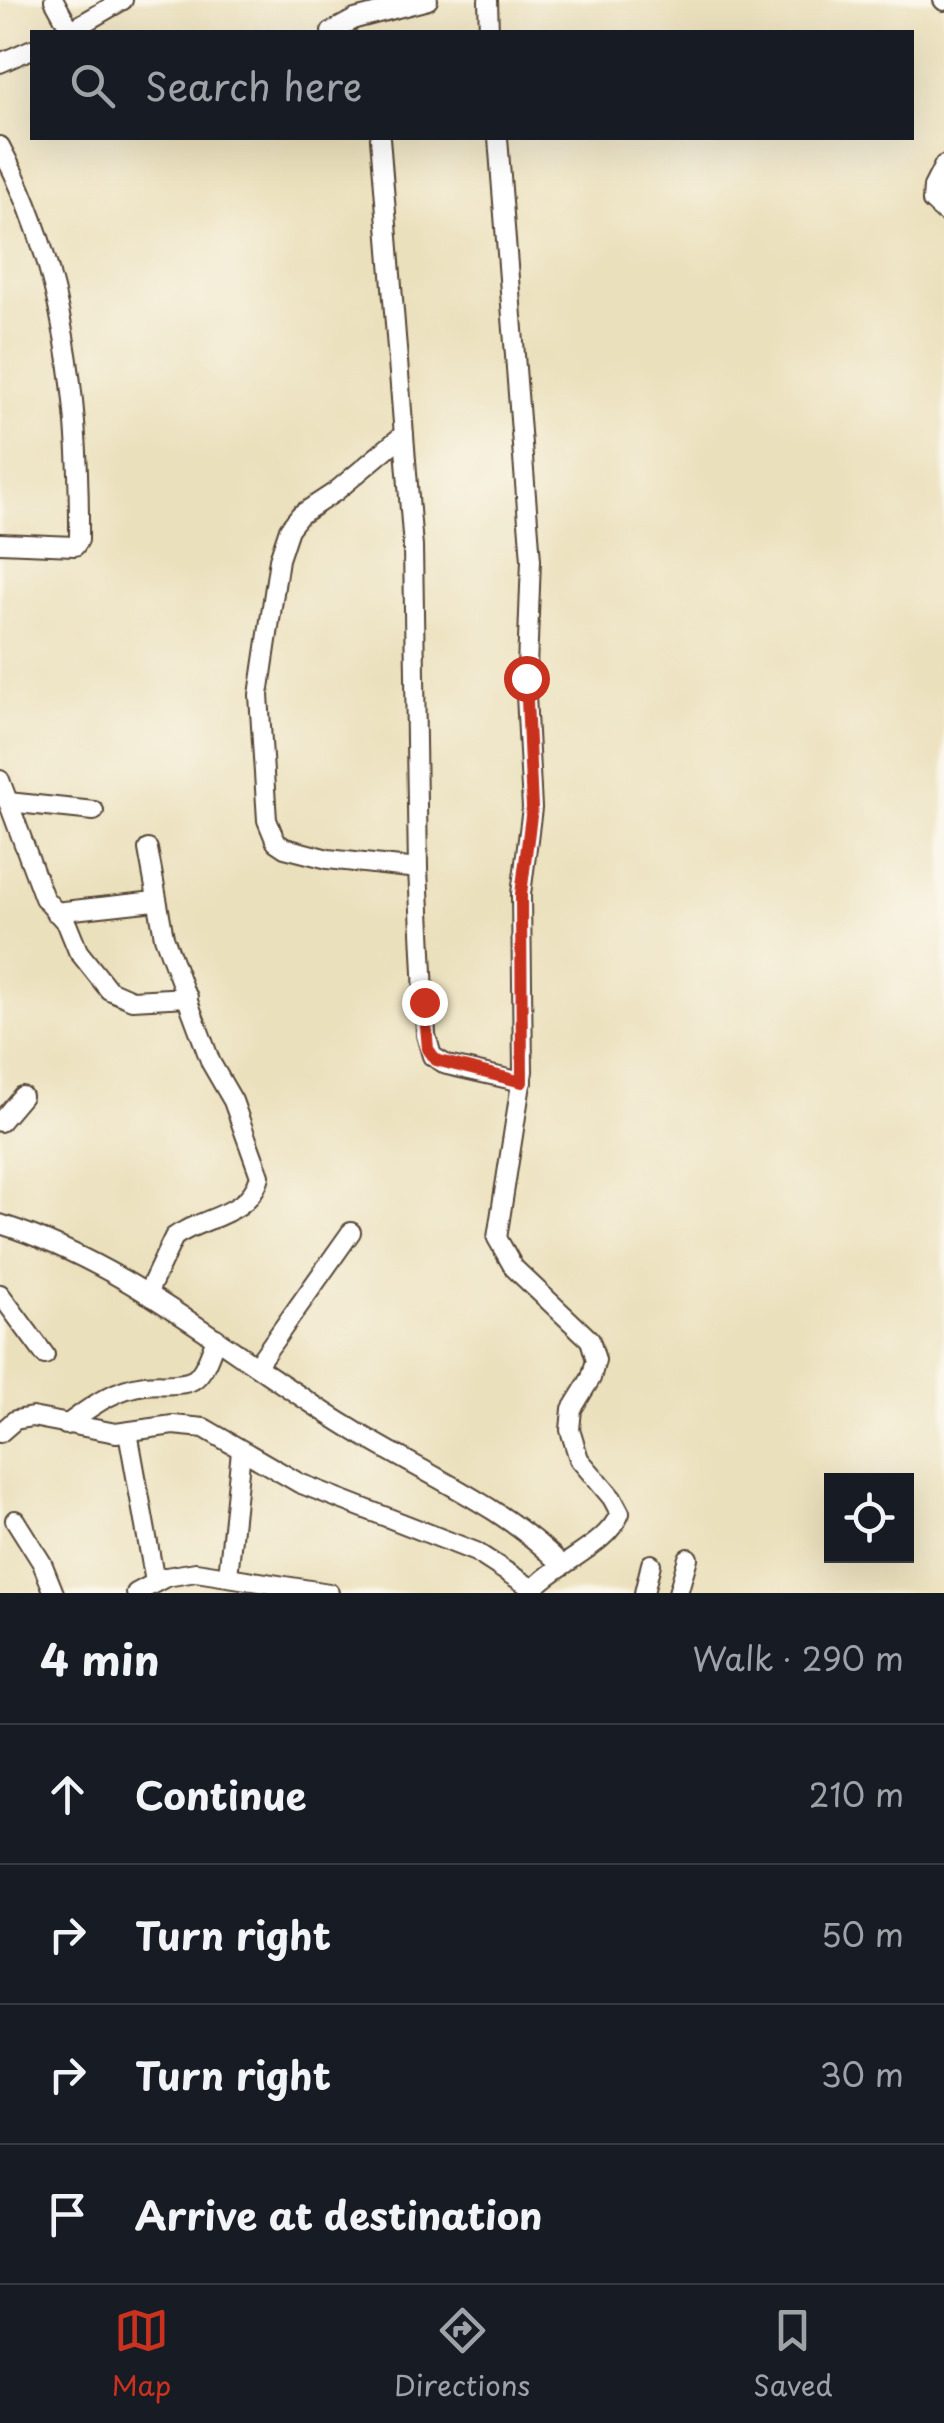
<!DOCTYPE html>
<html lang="en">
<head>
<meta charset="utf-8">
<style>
  body { margin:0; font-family:"Playpen Sans",sans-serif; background:#20242c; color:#f1f3f6 }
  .controls { position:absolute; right:30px; bottom:30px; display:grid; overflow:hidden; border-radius:0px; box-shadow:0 10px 40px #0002 }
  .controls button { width:90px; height:90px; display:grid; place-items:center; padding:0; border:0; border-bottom:2px solid #363941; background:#171b24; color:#f1f3f6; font:50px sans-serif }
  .stop { position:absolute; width:30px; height:30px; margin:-22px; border:8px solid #c8321e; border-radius:50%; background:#fff }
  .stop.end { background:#c8321e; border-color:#fff; box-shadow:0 2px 10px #0008 }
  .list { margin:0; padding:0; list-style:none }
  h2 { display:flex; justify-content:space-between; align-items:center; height:130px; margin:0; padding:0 40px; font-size:42px }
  h2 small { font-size:32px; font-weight:400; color:#9ea1a6 }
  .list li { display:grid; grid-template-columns:65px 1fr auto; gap:30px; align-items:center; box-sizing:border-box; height:140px; padding:0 40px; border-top:2px solid #363941 }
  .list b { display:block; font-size:38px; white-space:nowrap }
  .list em { font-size:32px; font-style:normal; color:#9ea1a6 }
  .icon { flex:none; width:55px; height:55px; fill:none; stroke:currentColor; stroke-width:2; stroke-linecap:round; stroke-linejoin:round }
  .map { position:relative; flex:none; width:944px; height:1593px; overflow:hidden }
  .search { position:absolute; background:#171b24; box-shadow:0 10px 40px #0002; left:30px; right:30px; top:30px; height:110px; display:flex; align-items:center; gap:25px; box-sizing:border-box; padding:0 35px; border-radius:0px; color:#9ea1a6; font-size:38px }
  .sheet { height:690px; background:#171b24 }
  nav { display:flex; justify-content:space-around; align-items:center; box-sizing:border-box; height:140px; border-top:2px solid #363941; background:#171b24; font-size:28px; color:#9ea1a6 }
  nav a { display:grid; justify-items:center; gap:5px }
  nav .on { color:#c8321e }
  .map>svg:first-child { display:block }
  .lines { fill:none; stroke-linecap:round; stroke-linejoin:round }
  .minor-casing { stroke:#554536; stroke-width:22 }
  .minor { stroke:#fff; stroke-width:18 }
  .route { stroke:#c8321e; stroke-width:12 }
</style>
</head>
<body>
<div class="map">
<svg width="944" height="1593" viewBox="0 0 944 1593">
  <rect width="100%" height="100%" fill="#fbf7ec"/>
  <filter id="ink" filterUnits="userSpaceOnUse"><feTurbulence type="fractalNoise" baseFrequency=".01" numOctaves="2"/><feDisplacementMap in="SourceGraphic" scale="20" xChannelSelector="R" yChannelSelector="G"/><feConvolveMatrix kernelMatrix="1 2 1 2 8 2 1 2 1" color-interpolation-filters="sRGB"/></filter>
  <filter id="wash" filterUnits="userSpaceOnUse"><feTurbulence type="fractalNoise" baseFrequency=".0048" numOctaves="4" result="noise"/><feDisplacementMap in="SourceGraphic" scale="40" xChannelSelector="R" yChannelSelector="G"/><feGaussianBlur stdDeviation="2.25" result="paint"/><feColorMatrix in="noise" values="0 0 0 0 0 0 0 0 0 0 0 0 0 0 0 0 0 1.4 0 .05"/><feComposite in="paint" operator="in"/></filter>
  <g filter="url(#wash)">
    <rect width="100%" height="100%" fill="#ebe0bc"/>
  </g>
  <g filter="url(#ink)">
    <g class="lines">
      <defs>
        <g id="minor">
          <polyline points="54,0 71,31"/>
          <polyline points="488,0 489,32"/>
          <polyline points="943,0 944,1"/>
          <polyline points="68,32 123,0"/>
          <polyline points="331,32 355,19 428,0"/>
          <polyline points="0,63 32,49"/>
          <polyline points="380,138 413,547 418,869 426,1035 432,1056 447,1065 522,1082"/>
          <path d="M498 138 531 560 526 695 532 808 521 894 523 1071 497 1238 514 1268 590 1340 596 1360 591 1378 572 1409 570 1430 579 1459 612 1498 620 1513C607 1547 554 1563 530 1593"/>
          <path d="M0 146C65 268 80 404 79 540L75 546 0 543"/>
          <polyline points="944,165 933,187 932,201 944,212"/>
          <polyline points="404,434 335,492 300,515 289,529 279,559 259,695 267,820 276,842 285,848 328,859 418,869"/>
          <polyline points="0,780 44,898 67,924 78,951 109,990 132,1000 188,997"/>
          <polyline points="8,802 94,811"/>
          <polyline points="55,912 155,901"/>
          <polyline points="0,1122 22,1096"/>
          <path d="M0 1224C131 1265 235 1358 350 1428 420 1472 503 1505 562 1565"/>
          <polyline points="0,1294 45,1355"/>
          <path d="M147 1294 174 1237C203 1216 249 1217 260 1176L233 1101 211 1063 164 937 148 849"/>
          <polyline points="257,1365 351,1232"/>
          <path d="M66 1425C91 1407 113 1389 145 1385 159 1383 180 1387 193 1380 205 1373 211 1351 216 1338"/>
          <polyline points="128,1432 155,1582"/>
          <polyline points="0,1433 15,1420 32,1417 116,1433 173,1425 204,1428 299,1483 476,1552 533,1589"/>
          <polyline points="15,1520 42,1563 54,1593"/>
          <polyline points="228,1576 241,1451"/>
          <polyline points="136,1593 166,1577 196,1572 329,1593"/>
          <polyline points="644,1593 651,1564"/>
          <polyline points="678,1593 688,1558"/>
        </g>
      </defs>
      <use href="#minor" class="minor-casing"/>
      <use href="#minor" class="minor"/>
    </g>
  </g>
  <g class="lines" filter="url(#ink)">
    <polyline class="route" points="424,1002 428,1049 436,1060 522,1082 521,894 532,808 526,678"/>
  </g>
</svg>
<div class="controls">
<button><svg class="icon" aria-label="locate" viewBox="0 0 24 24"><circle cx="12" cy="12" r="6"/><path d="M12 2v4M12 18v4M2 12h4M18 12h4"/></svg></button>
</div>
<div class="stop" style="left:526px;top:678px"></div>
<div class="stop end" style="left:424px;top:1002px"></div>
<div class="search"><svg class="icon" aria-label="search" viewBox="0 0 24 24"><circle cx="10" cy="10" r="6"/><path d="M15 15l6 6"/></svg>Search here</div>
</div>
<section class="sheet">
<h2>4 min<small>Walk · 290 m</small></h2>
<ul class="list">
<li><svg class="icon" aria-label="ahead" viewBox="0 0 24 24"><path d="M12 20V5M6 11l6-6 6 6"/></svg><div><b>Continue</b></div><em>210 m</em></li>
<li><svg class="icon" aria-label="right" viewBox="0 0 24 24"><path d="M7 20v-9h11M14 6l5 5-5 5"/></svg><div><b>Turn right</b></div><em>50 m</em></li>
<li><svg class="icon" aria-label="right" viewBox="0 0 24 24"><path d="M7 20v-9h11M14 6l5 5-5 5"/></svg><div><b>Turn right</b></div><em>30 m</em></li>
<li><svg class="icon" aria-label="arrive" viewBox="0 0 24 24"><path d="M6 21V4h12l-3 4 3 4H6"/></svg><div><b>Arrive at destination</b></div></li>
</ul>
</section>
<nav>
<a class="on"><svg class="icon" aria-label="map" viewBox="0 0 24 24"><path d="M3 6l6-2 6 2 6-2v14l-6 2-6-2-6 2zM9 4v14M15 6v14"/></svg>Map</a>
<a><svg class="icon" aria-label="directions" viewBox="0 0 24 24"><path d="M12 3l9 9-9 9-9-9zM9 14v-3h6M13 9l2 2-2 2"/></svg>Directions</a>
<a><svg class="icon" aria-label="saved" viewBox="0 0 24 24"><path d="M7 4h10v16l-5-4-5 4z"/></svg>Saved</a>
</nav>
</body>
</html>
